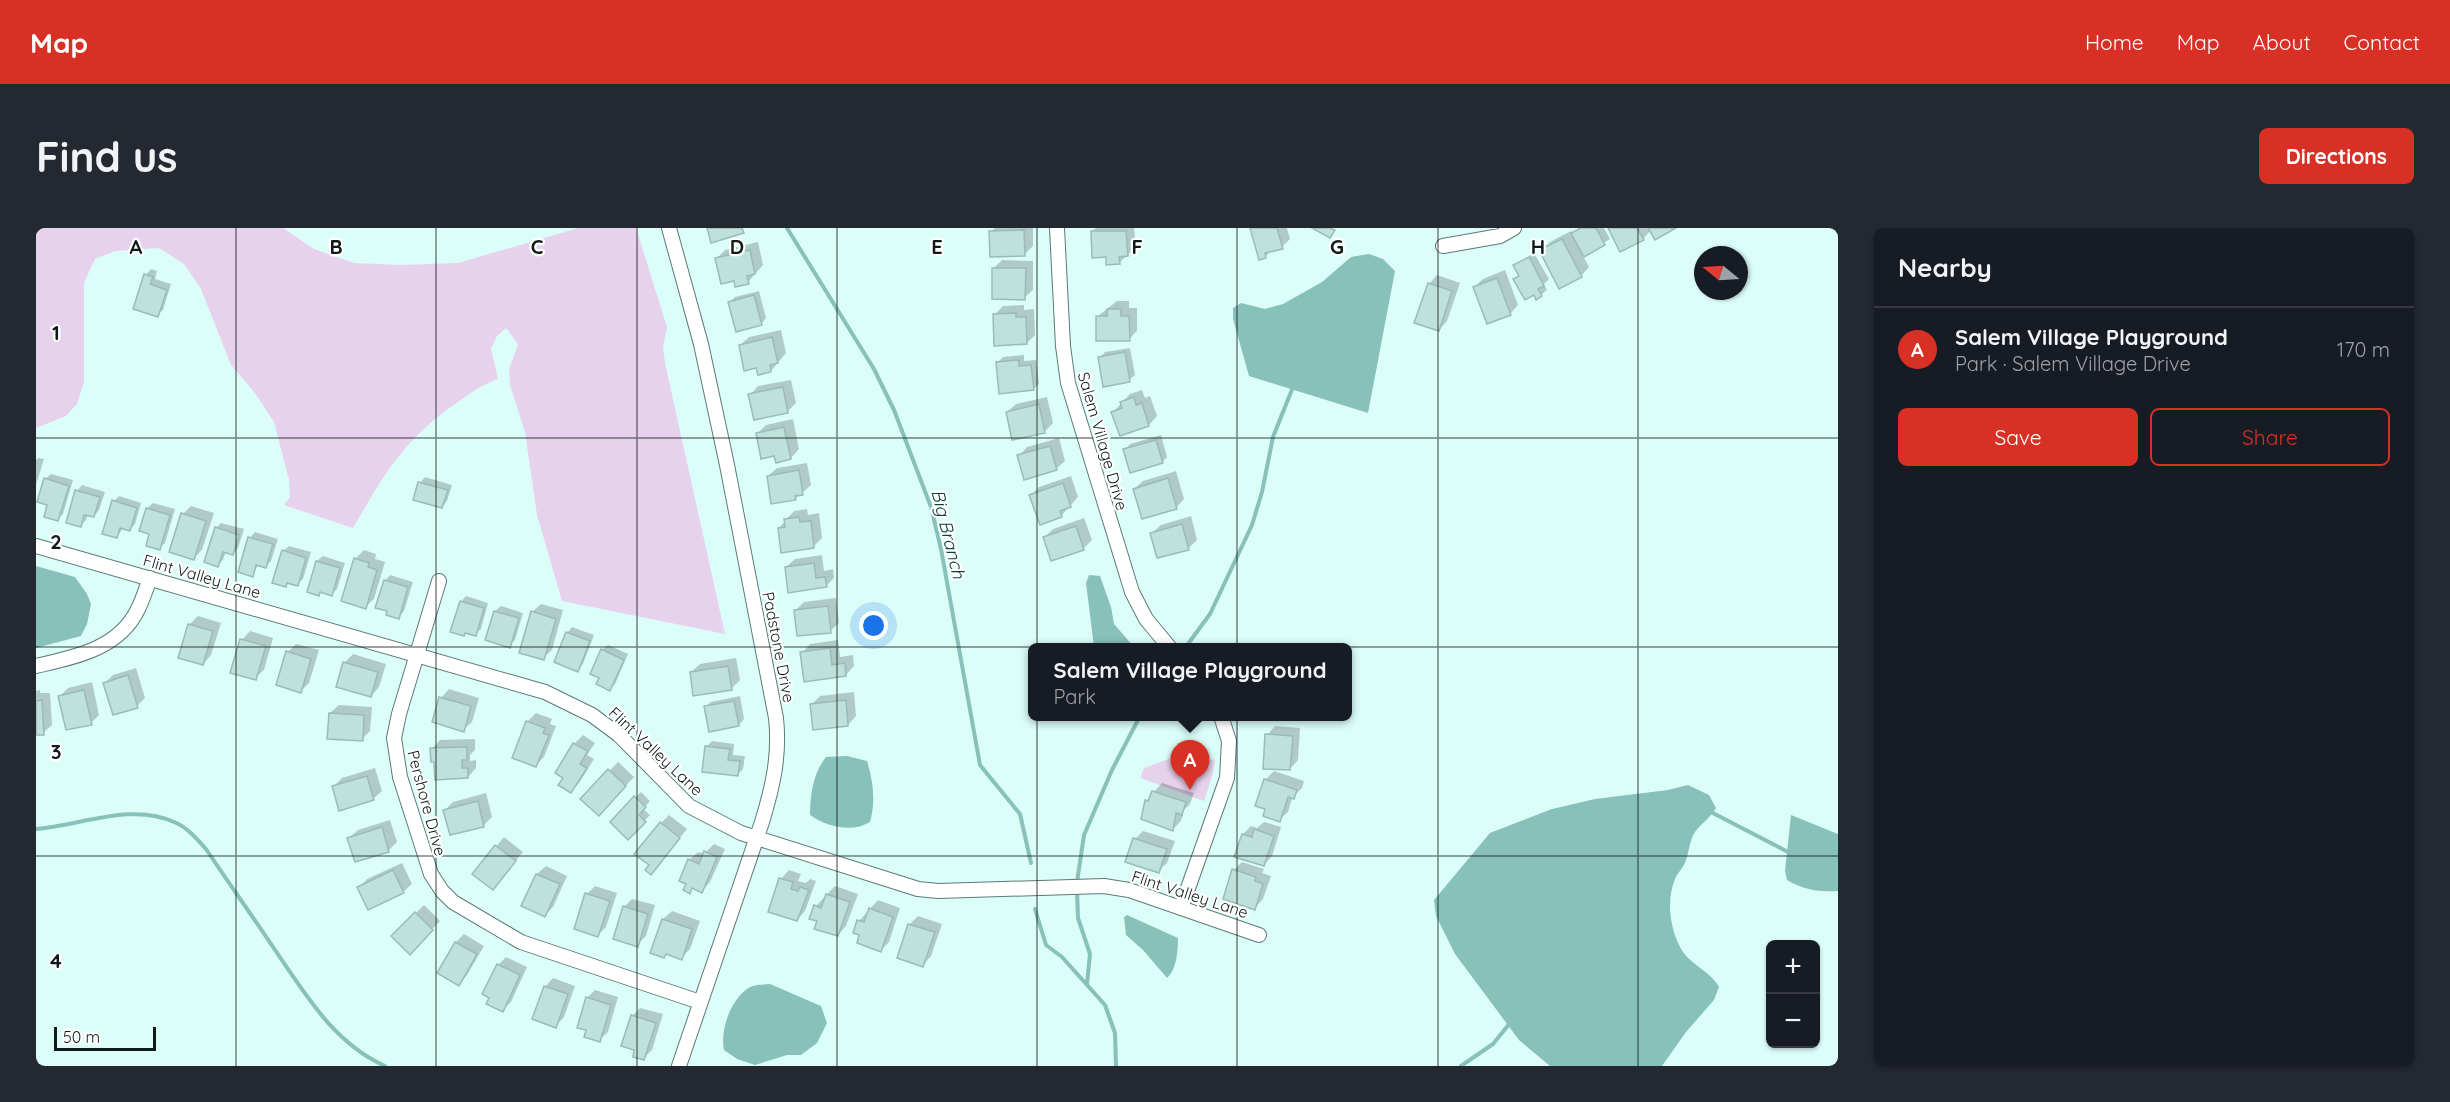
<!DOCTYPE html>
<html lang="en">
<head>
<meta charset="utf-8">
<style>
  body { margin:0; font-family:Quicksand,sans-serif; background:#242831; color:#f1f3f6 }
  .controls { position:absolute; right:18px; bottom:18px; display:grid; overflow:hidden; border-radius:9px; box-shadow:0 2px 4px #0004 }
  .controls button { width:54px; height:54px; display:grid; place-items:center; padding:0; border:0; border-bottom:2px solid #363941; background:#171b24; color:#f1f3f6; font:30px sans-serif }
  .compass { position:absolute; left:1658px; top:18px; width:54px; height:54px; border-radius:50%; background:#171b24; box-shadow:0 2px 4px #0004; rotate:288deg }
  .scale { position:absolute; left:18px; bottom:15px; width:102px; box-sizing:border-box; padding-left:6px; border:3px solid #0f1b19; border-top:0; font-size:16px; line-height:21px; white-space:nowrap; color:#0f1b19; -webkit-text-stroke:4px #fff; paint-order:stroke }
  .you { position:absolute; left:838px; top:398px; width:21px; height:21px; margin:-15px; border:4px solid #fff; border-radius:50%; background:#1a73e8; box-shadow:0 0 0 9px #1a73e833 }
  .badge { display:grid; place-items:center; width:39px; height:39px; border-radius:50%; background:#d93025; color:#fff; font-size:20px; font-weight:700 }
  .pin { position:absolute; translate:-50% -50px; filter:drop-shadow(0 2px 3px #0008) }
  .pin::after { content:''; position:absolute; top:32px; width:21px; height:18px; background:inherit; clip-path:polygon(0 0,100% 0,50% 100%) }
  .popup { position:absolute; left:992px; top:415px; width:324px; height:78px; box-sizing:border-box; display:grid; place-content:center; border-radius:9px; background:#171b24; filter:drop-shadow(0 2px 4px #0005); font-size:20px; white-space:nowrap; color:#9ea1a6 }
  .popup b { font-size:22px; color:#f1f3f6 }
  .popup::after { content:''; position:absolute; left:50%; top:100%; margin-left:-12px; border:12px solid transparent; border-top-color:#171b24 }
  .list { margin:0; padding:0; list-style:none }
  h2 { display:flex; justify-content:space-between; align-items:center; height:78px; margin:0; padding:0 24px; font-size:26px }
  h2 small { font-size:20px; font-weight:400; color:#9ea1a6 }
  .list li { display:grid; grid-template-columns:39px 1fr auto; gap:18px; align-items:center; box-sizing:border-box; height:84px; padding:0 24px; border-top:2px solid #363941 }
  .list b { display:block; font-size:22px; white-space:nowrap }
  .list p { margin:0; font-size:20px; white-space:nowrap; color:#9ea1a6 }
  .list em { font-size:20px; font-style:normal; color:#9ea1a6 }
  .actions { display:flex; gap:12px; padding:18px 24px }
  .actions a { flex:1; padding:14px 0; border:2px solid #d93025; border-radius:9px; text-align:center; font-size:21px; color:#d93025 }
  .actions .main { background:#d93025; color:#fff }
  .map { position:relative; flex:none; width:1802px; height:838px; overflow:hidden; border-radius:9px }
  header { display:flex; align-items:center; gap:36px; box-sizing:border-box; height:84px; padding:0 30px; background:#d93025; color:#fff }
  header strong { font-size:28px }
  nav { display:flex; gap:33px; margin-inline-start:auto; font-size:21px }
  .intro { display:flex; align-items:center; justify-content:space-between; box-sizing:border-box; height:144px; padding:0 36px }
  h1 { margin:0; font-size:42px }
  .button { padding:15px 27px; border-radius:9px; background:#d93025; color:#fff; font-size:21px; font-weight:700 }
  main { display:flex; gap:36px; padding:0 36px }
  aside { flex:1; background:#171b24; border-radius:9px; box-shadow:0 2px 4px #0004 }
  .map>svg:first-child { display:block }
  .green { fill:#e7d2ed }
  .water { fill:#88c1b9 }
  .shadow { fill:#0003 }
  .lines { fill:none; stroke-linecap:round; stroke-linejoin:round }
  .stream { stroke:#88c1b9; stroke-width:4 }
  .building { fill:#bfe1dc; stroke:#9abbb6; stroke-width:1.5 }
  .street-casing { stroke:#5c7a76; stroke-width:16 }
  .street { stroke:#fff; stroke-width:14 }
  .grid { fill:none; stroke:#0f1b19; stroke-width:1.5; stroke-opacity:0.55 }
  .labels { text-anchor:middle; stroke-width:4.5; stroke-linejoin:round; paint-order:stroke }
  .street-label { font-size:16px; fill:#0f1b19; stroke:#fff }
  .water-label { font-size:18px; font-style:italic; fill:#0b413c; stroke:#fff }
  .grid-label { font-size:20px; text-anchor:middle; font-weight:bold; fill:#0f1b19; stroke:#fff; stroke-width:4.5; stroke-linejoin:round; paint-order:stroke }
</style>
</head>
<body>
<header>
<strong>Map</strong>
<nav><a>Home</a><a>Map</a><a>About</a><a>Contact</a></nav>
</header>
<div class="intro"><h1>Find us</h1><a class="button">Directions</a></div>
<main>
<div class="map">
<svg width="1802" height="838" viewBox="0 0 1802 838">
  <rect width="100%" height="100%" fill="#dcfef9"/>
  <g class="green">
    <path d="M0 0H247L278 21 318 35 364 37 422 35 542 0H600L631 99 627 119 629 135 689 406 526 373 501 287 489 204 474 157 473 141 482 116 470 100 461 108 455 121 462 151C447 156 435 165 422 174 368 211 349 245 317 300L248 277 254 269 253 252 238 194 219 165 195 137 165 61 148 36 123 20 79 23 59 31 48 55V154L41 176 30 188 0 200Z"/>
    <polygon points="1138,529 1158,535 1179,531 1177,545 1168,573 1104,550 1108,540"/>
  </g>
  <g class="water">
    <polygon points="1333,26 1347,31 1359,43 1332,185 1213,148 1197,91 1197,80 1205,75 1229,81 1247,76 1286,54 1315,29"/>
    <polygon points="0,338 39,349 51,366 55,376 51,396 45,408 0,420"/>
    <polygon points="1053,347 1064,348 1075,379 1078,396 1098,419 1058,419 1050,355"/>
    <path d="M811 528 831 533C837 553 840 573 834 594 816 605 791 599 774 587 774 567 777 545 790 529Z"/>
    <path d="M1652 557 1673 567 1680 580C1674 590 1666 595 1659 604 1653 613 1653 626 1649 635 1646 641 1641 646 1639 651 1630 673 1634 699 1644 719 1653 737 1675 743 1683 759L1678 772 1650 804 1626 838H1514L1483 812 1419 726 1400 688 1398 672 1454 605 1516 581 1559 571 1632 562Z"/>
    <path d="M1755 587 1802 606V663C1782 664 1768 662 1751 652L1749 643Z"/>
    <path d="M1091 687 1142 710C1142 722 1141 741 1131 750L1107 722 1090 707 1088 689Z"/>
    <path d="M734 756 785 778 791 795 781 815 765 827H751L719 837 701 831 688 822C684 803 694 773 711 761 718 756 726 757 734 756Z"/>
  </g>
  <g class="shadow">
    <polygon points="959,0 997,0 997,18 989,26 955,4"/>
    <polygon points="1060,0 1098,0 1100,19 1083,35 1071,27 1056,3"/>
    <polygon points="1216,0 1251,0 1254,11 1246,19 1237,21 1229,29"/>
    <polygon points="1543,0 1568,0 1574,11 1547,28 1553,39 1545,48 1505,23 1514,14 1535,3 1536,6"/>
    <polygon points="1574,0 1637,0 1615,2 1607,11"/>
    <polygon points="722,14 727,37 712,54 699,51 681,30 689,22"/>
    <polygon points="1498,25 1513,51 1508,56 1511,62 1505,67 1498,65 1479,51 1484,46 1479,37"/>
    <polygon points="966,32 997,33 997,62 988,70 958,40"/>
    <polygon points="115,41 121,43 119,51 135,56 127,82 121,87 110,47"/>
    <polygon points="1469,42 1482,77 1474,86 1438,59 1447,51"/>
    <polygon points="1401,47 1424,55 1411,93 1403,102 1393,56"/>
    <polygon points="723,63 730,90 725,96 693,75 699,69"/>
    <polygon points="1081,73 1093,73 1093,80 1101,80 1101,103 1093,111 1062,88"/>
    <polygon points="988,77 988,82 998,81 999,107 991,115 958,87 967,78"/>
    <polygon points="745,102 750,125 735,143 721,138 704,117 713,109"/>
    <polygon points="1094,120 1099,147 1093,152 1064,130 1069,124"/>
    <polygon points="988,127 988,133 1000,132 1003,156 997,161 961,135 967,129"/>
    <polygon points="755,152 760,175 752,183 719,190 714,167 722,158"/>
    <polygon points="1106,162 1109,170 1114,168 1121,188 1113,197 1077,184 1094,166"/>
    <polygon points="1011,169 1017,195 1008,204 971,184 980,176"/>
    <polygon points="757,191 763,221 755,230 722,205 730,197"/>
    <polygon points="1125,207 1131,229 1126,234 1089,222 1094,216"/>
    <polygon points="1023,210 1029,233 1020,241 983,228 991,219"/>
    <polygon points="2,230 8,231 0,257 0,232"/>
    <polygon points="771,235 775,257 759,271 732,248 741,240"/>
    <polygon points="1140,243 1148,271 1140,280 1098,261 1107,253"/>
    <polygon points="15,246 37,252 27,286 22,291 13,276 9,251"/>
    <polygon points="1035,248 1042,269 1025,288 995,267 1003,259"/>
    <polygon points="389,249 416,257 411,273 406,279 384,255"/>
    <polygon points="46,257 69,264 63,282 58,288 52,286 50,292 44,298 41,263"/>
    <polygon points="83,268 105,275 99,296 93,302 87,300 81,309 78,273"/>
    <polygon points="117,275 139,281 129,315 123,320 115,305 111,280"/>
    <polygon points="155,278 178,285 166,322 158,330 147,286"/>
    <polygon points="771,281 772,287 783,285 786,310 777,319 743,300 758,283"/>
    <polygon points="1155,288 1161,312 1153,320 1122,328 1116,305 1125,297"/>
    <polygon points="1048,290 1056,312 1047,321 1009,309 1017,301"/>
    <polygon points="185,295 208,301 202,320 197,325 190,323 187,332 182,337 180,300"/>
    <polygon points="219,304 242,311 235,333 230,338 223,336 216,347 214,310"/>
    <polygon points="253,318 275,324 267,351 261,356 253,354 249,357 247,323"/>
    <polygon points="328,322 340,326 339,331 349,334 338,371 329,379 319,331"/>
    <polygon points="786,327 788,343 797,341 798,350 790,358 750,339 759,331"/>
    <polygon points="287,328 309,335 301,361 296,366 273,363 281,333"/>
    <polygon points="354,347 377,354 368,383 363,389 349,353"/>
    <polygon points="430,368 452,375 445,401 439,406 431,403 427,407 425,374"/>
    <polygon points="800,370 803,395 794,403 760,382 768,374"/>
    <polygon points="505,376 527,382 516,422 507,430 496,384"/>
    <polygon points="465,378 487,385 479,412 473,418 459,383"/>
    <polygon points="162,388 185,395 175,427 167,436 144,429 154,396"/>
    <polygon points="536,399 558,407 547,436 541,442 531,405"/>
    <polygon points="214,403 237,410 228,442 219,450 206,412"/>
    <polygon points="802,412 804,429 817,427 818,438 810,447 766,425 774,416"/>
    <polygon points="260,416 283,422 273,455 265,463 252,424"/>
    <polygon points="572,417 592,426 579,456 574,461 565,449 566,422"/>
    <polygon points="317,426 350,436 343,459 335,468 308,435"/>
    <polygon points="700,430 704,452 695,461 655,444 664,436"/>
    <polygon points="100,440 109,470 101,478 69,455 77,447"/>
    <polygon points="56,454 63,487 55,495 24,468 32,460"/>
    <polygon points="413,461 443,470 436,494 427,502 405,470"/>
    <polygon points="4,462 4,465 14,465 16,497 7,505 0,506 0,463"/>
    <polygon points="818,464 820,488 812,497 776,476 784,468"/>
    <polygon points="704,468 708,491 703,497 669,479 675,474"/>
    <polygon points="303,477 336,479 334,503 326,511 294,485"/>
    <polygon points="500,485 516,491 514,496 520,498 508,529 500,537 491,494"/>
    <polygon points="1233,488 1243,488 1235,492"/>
    <polygon points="1239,498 1264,500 1262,532 1254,541 1231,507"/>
    <polygon points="547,507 559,515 551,527 558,531 543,555 535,563 529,549 521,544 539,515"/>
    <polygon points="439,511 439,522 434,527 434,533 440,532 440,540 432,549 396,521 404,512"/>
    <polygon points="676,513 698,516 697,527 709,528 707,541 702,546 670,519"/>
    <polygon points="582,534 598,549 563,586 547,571"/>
    <polygon points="339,540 346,563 337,571 298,558 306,550"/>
    <polygon points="1238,543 1268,553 1266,560 1256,570 1252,584 1243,592 1231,580 1229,552"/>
    <polygon points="1126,555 1158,565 1154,576 1145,585 1147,586 1145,593 1137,601 1107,590 1111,572"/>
    <polygon points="605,564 614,573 607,581 614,587 592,610 576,594"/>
    <polygon points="450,565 456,589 448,597 415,606 409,582 417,574"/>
    <polygon points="633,587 651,601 615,645 615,637 625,595"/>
    <polygon points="354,592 361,614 352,623 313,610 322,602"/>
    <polygon points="1228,594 1245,599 1236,628 1228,637 1207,606 1215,598 1221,600"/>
    <polygon points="1107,603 1139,613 1131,635 1122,643 1099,611"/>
    <polygon points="468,609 487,624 457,660 438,645"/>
    <polygon points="678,616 689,621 674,654 666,663 658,659 654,664 652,655 653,632 662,624 668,626"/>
    <polygon points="1206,634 1228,641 1226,645 1235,648 1227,671 1219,680 1198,642"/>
    <polygon points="366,635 376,656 367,664 323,660 331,651"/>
    <polygon points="510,638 531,648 517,679 509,687 487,678 501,646"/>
    <polygon points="753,642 765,646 762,653 770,655 774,651 780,653 769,683 761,692 745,651"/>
    <polygon points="559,658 581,665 570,699 562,707 551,666"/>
    <polygon points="799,658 822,666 810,698 802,707 783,692 780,678"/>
    <polygon points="596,671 619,677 610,708 601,717 588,679"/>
    <polygon points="842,672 864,680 853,714 845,722 825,706 819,704 823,693"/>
    <polygon points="388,677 404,693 374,724 357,708"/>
    <polygon points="636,683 664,693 654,721 645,730 631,725 628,728 616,724 627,691"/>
    <polygon points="882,688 906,696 895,728 887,737 863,729 874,696"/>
    <polygon points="428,706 448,718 431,747 423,756 403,744 420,714"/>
    <polygon points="470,729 491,739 475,774 467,782 462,737"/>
    <polygon points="517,750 539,758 528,789 520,798 509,759"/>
    <polygon points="559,762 582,769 572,804 563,812 551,770"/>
    <polygon points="604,780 627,786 616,822 608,830 596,788"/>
  </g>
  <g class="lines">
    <g class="stream">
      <polyline points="751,0 838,141 858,182 895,279 905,321 944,537 984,586 995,635"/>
      <polyline points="1149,420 1174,386 1216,297 1226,264 1237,209 1257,159"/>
      <polyline points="1673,583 1754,625"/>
      <path d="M0 601C43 598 96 574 138 594 151 599 161 611 170 621 192 654 215 686 237 719 268 764 297 815 349 838"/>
      <polyline points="1041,654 1048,607 1076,542 1104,488"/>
      <polyline points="1041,662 1042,690 1054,726 1051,756"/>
      <polyline points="999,681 1010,717 1026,729 1069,777 1079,805 1080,838"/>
      <polyline points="1425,838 1457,816 1474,795"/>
    </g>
  </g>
  <g class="building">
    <polygon points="671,0 706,0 708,5 675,15"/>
    <polygon points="1214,0 1241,0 1247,21 1229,25 1230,30 1223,32"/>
    <polygon points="1276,0 1294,0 1299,2 1294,10"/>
    <polygon points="1545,0 1560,0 1569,17 1548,29 1535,5"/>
    <polygon points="1572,0 1601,0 1608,12 1584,24"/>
    <polygon points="1612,0 1640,0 1619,12"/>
    <polygon points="988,2 989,28 954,29 953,3"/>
    <polygon points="1055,3 1090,3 1092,28 1083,29 1084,36 1070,37 1070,29 1056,30"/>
    <polygon points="1526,11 1546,49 1523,61 1503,22"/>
    <polygon points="714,22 719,46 711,48 713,56 699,59 698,53 685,56 679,30"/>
    <polygon points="1493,29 1508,58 1502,61 1506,68 1500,72 1498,67 1489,72 1477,51 1483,48 1477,37"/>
    <polygon points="956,40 990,40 989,72 956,71"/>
    <polygon points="108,46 117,49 114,56 131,62 122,89 97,81"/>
    <polygon points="1461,50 1475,87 1451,96 1437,59"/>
    <polygon points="1392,55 1416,63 1403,103 1378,95"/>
    <polygon points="718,67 726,97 700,104 692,74"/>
    <polygon points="1071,81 1085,81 1085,88 1093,88 1094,113 1060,113 1060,88 1071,88"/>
    <polygon points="980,85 980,89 990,89 991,116 958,118 957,86"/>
    <polygon points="736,109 742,135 734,137 735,144 722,147 720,140 708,143 703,117"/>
    <polygon points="1089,124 1094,154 1067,159 1062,129"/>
    <polygon points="983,132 983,138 995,137 998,162 963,166 960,134"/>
    <polygon points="747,159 752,185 718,192 712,166"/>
    <polygon points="1098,169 1100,177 1106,175 1113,198 1084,208 1075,184 1086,180 1084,174"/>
    <polygon points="1003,176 1009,205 976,212 970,184"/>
    <polygon points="748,199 755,231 740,235 738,228 725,231 720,205"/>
    <polygon points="1120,212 1127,235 1094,245 1087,221"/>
    <polygon points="1014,218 1021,242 988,252 981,227"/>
    <polygon points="763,242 767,267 759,268 760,272 735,276 731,248"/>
    <polygon points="8,250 33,258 22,293 8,289 11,277 1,274"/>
    <polygon points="1132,250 1141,281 1106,291 1097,261"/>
    <polygon points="382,254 412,262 406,280 377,272"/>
    <polygon points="1027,255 1035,279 1024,283 1026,289 1004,297 993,267"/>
    <polygon points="39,262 64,269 58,289 48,287 45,299 30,295"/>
    <polygon points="76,272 101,280 94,303 84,300 81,310 66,306"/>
    <polygon points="110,280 134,287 124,322 110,318 113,306 103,303"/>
    <polygon points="145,285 170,293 158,332 133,324"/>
    <polygon points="763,289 764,294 775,293 778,320 745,325 742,300 749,299 748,291"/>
    <polygon points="1146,296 1153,322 1121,330 1114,305"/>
    <polygon points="1040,298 1048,322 1015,333 1007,309"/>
    <polygon points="179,299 203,307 197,327 187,324 182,339 168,334"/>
    <polygon points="212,309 237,316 230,340 220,337 217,349 202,344"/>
    <polygon points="246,322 270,330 262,358 251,355 250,359 236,355"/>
    <polygon points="318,330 333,335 332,339 341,342 330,381 305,373"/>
    <polygon points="280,333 304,340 296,368 284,364 283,368 271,364"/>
    <polygon points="778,335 780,350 789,349 791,359 752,365 749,339"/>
    <polygon points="348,352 372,359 363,391 350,387 351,383 339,380"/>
    <polygon points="424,373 448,380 440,408 429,405 428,408 414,404"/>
    <polygon points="792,378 795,405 761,408 758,382"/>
    <polygon points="458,383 483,390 474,420 449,412"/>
    <polygon points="495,383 520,391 508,432 483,425"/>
    <polygon points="152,396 177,403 167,437 142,430"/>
    <polygon points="530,404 554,413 542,444 518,434"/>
    <polygon points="204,411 230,418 220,452 194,445"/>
    <polygon points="794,420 796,437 809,435 810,448 768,454 764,424"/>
    <polygon points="565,421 588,432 574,463 560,456 563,450 554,446"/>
    <polygon points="250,423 275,431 265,465 240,457"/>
    <polygon points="307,434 342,444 335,469 300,459"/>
    <polygon points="692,438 696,462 657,468 654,444"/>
    <polygon points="92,447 102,480 77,487 67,455"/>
    <polygon points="48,462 56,497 30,502 22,468"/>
    <polygon points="403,469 435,478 428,504 396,494"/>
    <polygon points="6,472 8,507 0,507 0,473"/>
    <polygon points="810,472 812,498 777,502 774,476"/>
    <polygon points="698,473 703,498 673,504 668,478"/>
    <polygon points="293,485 328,487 327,513 291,511"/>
    <polygon points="490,493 509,500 507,505 513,507 500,539 476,530"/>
    <polygon points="1229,506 1257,508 1254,542 1227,541"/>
    <polygon points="537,515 552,523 544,536 551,540 535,565 522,557 527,550 519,545"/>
    <polygon points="669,518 694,521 692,532 704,533 702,548 666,544"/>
    <polygon points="431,519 431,532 426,532 426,540 432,540 432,550 399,552 398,534 395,534 394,520"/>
    <polygon points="572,541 590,558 563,588 544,571"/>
    <polygon points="331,548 338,572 303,583 296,558"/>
    <polygon points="1228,551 1261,562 1258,571 1252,569 1244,594 1227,588 1229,581 1219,578"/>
    <polygon points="1116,563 1150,574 1146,587 1140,585 1137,603 1105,591 1109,572 1112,573"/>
    <polygon points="598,568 610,579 603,587 610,594 592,612 574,594"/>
    <polygon points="442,573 448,599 414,607 407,582"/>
    <polygon points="624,594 644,610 615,647 609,642 613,637 598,626"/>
    <polygon points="346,599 353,624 319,634 311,610"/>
    <polygon points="1218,601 1238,608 1228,638 1198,629 1206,606 1216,609"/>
    <polygon points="1097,610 1131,621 1123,645 1089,634"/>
    <polygon points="459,617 480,633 457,662 436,646"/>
    <polygon points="668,623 681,629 666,665 656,660 654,666 647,662 650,656 643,653 652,631 663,636"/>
    <polygon points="1196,641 1220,649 1219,653 1227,656 1219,682 1187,671"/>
    <polygon points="357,642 368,665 332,682 321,659"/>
    <polygon points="500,646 524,656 509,689 485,678"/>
    <polygon points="743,650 757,654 755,661 762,663 764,659 773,662 761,693 732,684"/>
    <polygon points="549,665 574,673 562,709 538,701"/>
    <polygon points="790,666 814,674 802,708 778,701 781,693 773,691 778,677 785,680"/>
    <polygon points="587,678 612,686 602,719 577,711"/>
    <polygon points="833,680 857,689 845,724 821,715 823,707 817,705 821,692 828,694"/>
    <polygon points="379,684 397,702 374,727 355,708"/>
    <polygon points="626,691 656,701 646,732 630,726 628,730 614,725"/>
    <polygon points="872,696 899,704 887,739 861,730"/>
    <polygon points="419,714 441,726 423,758 401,745"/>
    <polygon points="461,736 484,747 467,784 450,776 453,770 446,766"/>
    <polygon points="508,758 532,766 520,800 496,791"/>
    <polygon points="550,769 575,777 564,814 548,809 550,802 541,800"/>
    <polygon points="595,787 620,795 608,832 597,829 598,822 585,818"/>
  </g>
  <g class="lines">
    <defs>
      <g id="street">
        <path d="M633 0 665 116 691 237 740 490C744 527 737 558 726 594L643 838"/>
        <polyline points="1021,0 1027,118 1032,155 1096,364 1110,391 1134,420"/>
        <polyline points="1407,18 1464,8 1478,0"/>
        <polyline points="0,318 509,464 556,487 583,507 653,578 705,605 882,661 902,663 1068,658 1093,662 1223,707"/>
        <polyline points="403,353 363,486 358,510 364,549 395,646 406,663 417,674 485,714 664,774"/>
        <path d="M0 438C39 429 83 421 102 381 107 371 110 361 114 350"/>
        <polyline points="1145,680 1191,550 1193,513 1185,488"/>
      </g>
    </defs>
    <use href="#street" class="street-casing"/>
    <use href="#street" class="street"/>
  </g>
  <path class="grid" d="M200 0V838M400 0V838M601 0V838M801 0V838M1001 0V838M1201 0V838M1402 0V838M1602 0V838M0 210H1802M0 419H1802M0 628H1802"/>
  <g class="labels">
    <g class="street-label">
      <text transform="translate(1067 213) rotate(74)" y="6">Salem Village Drive</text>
      <text transform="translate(166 348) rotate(16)" y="6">Flint Valley Lane</text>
      <text transform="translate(743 419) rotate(79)" y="6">Padstone Drive</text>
      <text transform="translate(620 523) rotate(43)" y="6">Flint Valley Lane</text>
      <text transform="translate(391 575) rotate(75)" y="6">Pershore Drive</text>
      <text transform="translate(1154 666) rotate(18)" y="6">Flint Valley Lane</text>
    </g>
    <g class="water-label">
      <text transform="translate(912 306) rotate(76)" y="6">Big Branch</text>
    </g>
  </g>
  <g class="grid-label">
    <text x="100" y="26">A</text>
    <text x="300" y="26">B</text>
    <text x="501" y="26">C</text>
    <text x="701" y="26">D</text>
    <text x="901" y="26">E</text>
    <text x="1101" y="26">F</text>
    <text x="1301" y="26">G</text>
    <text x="1502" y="26">H</text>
    <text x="20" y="112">1</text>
    <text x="20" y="321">2</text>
    <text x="20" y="531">3</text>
    <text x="20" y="740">4</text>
  </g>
</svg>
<div class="controls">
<button>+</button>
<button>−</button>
</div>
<svg class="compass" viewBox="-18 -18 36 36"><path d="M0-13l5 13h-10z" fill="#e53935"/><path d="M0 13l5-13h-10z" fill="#9ea1a6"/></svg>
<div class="scale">50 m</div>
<div class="you"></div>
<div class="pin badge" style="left:1154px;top:562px">A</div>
<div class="popup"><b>Salem Village Playground</b>Park</div>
</div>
<aside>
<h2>Nearby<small></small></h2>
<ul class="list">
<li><span class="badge">A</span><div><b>Salem Village Playground</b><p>Park · Salem Village Drive</p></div><em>170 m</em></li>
</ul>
<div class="actions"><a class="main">Save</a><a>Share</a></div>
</aside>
</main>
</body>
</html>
